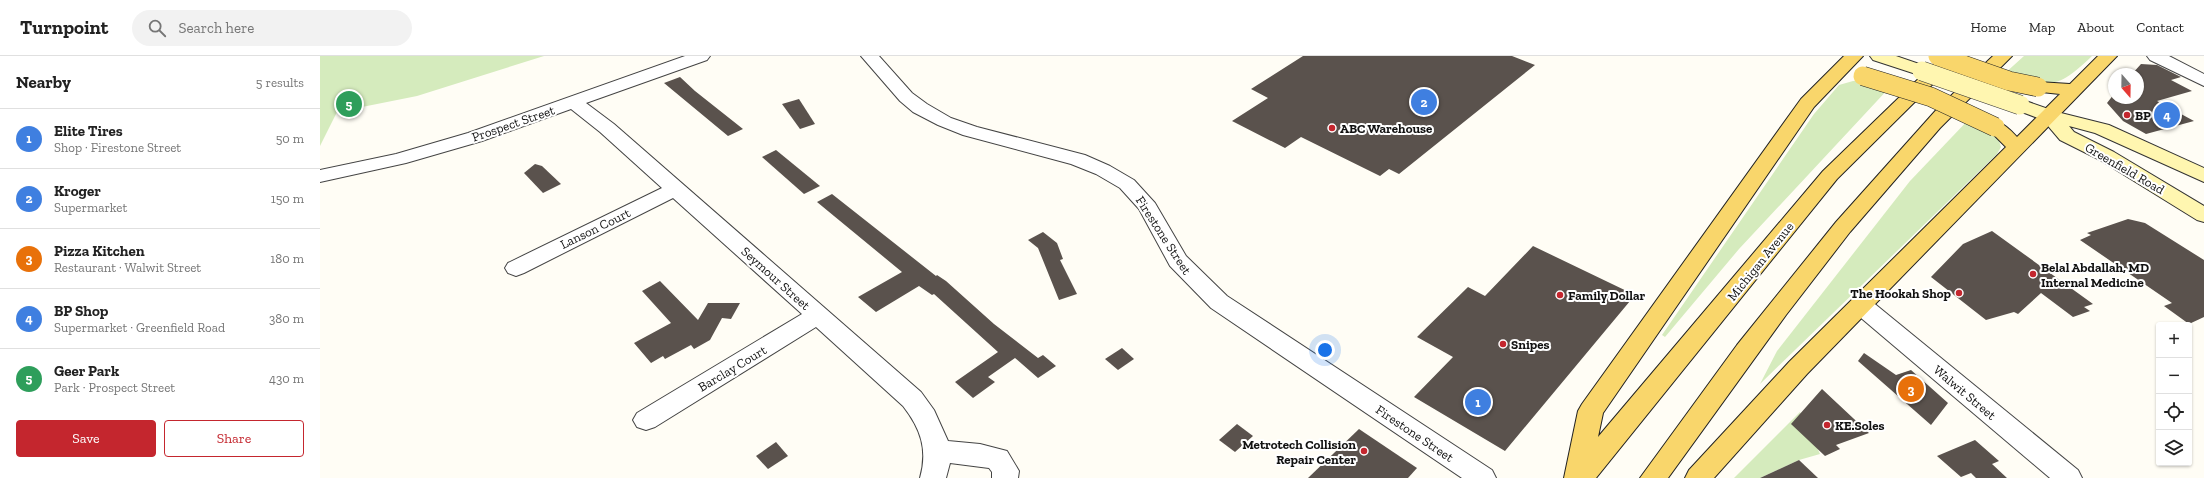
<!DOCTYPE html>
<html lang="en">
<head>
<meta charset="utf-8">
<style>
  body { margin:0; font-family:"Zilla Slab",serif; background:#f2f2f2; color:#222 }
  .controls { position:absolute; right:12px; bottom:12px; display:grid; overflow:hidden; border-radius:4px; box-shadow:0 1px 3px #0004 }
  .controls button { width:36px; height:36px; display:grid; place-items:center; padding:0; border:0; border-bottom:1px solid #e0e0e0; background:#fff; color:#222; font:20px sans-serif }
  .compass { position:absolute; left:1788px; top:12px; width:36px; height:36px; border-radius:50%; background:#fff; box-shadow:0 1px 3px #0004; rotate:160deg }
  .you { position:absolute; left:1005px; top:294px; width:14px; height:14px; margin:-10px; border:3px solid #fff; border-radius:50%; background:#1a73e8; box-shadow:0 0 0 6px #1a73e833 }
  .badge { display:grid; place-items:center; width:26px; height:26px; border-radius:50%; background:#c4262e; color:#fff; font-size:13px; font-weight:700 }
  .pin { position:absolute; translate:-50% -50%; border:2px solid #fff; box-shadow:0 1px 4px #0006 }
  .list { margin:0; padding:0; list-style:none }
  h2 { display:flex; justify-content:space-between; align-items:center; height:52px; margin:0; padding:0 16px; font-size:17px }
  h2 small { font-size:13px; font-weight:400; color:#767676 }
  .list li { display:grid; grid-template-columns:26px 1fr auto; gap:12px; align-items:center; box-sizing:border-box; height:60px; padding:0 16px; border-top:1px solid #e0e0e0 }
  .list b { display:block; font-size:15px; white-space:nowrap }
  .list p { margin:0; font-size:13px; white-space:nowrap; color:#767676 }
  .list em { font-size:13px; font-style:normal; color:#767676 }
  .actions { display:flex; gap:8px; padding:12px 16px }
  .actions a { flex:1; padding:9px 0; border:1px solid #c4262e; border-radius:4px; text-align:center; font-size:14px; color:#c4262e }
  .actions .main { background:#c4262e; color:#fff }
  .icon { flex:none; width:22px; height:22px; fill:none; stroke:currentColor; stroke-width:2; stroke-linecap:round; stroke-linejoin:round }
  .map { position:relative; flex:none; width:1884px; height:422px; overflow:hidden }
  header { display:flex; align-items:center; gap:24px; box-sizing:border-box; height:56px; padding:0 20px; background:#fff; border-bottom:1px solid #e0e0e0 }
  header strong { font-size:19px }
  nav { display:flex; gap:22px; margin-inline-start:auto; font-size:14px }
  .search { width:280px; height:36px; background:#f2f2f2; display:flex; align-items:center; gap:10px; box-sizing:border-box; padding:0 14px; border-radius:22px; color:#767676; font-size:15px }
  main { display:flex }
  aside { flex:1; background:#fff }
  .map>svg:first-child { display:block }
  .green { fill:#d5ebbd }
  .building { fill:#5a524d }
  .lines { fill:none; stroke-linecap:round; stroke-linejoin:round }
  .street-casing { stroke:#444; stroke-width:2 }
  .secondary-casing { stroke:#333; stroke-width:2 }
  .primary-casing { stroke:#222; stroke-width:2 }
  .street { fill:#fff; fill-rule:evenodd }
  .secondary { fill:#fff6b0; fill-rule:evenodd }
  .primary { fill:#f9d66b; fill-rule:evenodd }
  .secondary-bridge-casing { stroke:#333; stroke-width:20; stroke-linecap:butt }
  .primary-bridge-casing { stroke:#222; stroke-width:20; stroke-linecap:butt }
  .secondary-bridge { stroke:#fff6b0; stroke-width:19 }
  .primary-bridge { stroke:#f9d66b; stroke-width:19 }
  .poi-dot { fill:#c4262e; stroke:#fff; stroke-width:1.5 }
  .labels { text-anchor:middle; stroke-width:4; stroke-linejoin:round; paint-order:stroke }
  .poi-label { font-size:13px; font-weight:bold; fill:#111; stroke:#fff; text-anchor:start }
  .street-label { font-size:13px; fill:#111; stroke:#fff }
</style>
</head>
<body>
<header>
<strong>Turnpoint</strong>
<div class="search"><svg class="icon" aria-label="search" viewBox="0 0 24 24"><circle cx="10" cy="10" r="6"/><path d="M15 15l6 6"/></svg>Search here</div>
<nav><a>Home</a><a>Map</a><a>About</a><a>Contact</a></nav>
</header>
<main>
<aside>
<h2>Nearby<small>5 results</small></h2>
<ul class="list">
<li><span class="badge" style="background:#3f7fe0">1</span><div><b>Elite Tires</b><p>Shop · Firestone Street</p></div><em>50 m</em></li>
<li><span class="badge" style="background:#3f7fe0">2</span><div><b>Kroger</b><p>Supermarket</p></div><em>150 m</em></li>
<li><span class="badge" style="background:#e8710a">3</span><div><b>Pizza Kitchen</b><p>Restaurant · Walwit Street</p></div><em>180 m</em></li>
<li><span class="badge" style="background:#3f7fe0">4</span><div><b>BP Shop</b><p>Supermarket · Greenfield Road</p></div><em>380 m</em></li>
<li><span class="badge" style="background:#2e9e5b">5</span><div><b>Geer Park</b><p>Park · Prospect Street</p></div><em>430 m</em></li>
</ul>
<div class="actions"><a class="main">Save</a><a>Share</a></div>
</aside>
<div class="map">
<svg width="1884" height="422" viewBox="0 0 1884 422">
  <rect width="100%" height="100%" fill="#fffdf5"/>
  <g class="green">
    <polygon points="0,0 224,0 97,40 17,56 0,90"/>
    <path d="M1704 0H1772C1735 36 1730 29 1683 19Z"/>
    <polygon points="1533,25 1546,25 1570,31 1419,193 1345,281 1342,279 1494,58 1519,29"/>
    <polygon points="1651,61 1678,82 1681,91 1677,98 1440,328 1457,295 1590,125"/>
    <polygon points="1480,356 1500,398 1479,404 1440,422 1414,422"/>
  </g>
  <g class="building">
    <polygon points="983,0 1192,0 1215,9 1079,118 1069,113 1060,120 981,81 965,92 912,65 948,42 931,33"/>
    <polygon points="1821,8 1837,9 1861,21 1851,24 1872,35 1837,45 1874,65 1826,78 1803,65 1787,47 1794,38 1794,42 1818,42 1818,18 1812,18"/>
    <polygon points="360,21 375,35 423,73 408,80 344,27"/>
    <polygon points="479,43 495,68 480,73 462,48"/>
    <polygon points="456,94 500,130 484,138 442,101"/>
    <polygon points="215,108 222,110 241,128 223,137 204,117"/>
    <polygon points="512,138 616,220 617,219 626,225 674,268 718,302 723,299 736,310 718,322 695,302 668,321 675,326 653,342 635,326 678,296 614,238 612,239 599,230 556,256 538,241 582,216 497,146"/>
    <polygon points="1808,163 1825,167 1884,204 1884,261 1869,268 1844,250 1852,247 1760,184 1771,179 1767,177"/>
    <polygon points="1672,175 1773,248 1764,251 1770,255 1753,261 1721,237 1698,258 1694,256 1666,264 1611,221 1643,188"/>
    <polygon points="723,176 737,187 743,203 740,204 757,238 739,244 718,192 708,184"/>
    <polygon points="1213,190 1315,239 1185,395 1094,341 1133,301 1097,281 1148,231 1165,240"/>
    <polygon points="340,225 378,264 388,247 420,247 411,263 402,262 390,284 374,293 371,289 345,303 343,300 331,307 314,287 351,267 322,235"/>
    <polygon points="802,292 814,303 798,314 785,303"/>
    <polygon points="1544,297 1576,319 1591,314 1628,347 1611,369 1538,305"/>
    <polygon points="1502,333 1549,377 1516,389 1520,393 1505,400 1471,368"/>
    <polygon points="917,368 933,380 915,396 899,384"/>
    <polygon points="1039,373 1097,412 1088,422 988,422"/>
    <polygon points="1655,384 1679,405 1672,408 1687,422 1656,422 1651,417 1641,421 1617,400"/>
    <polygon points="456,386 468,400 448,413 436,400"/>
    <polygon points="1479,404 1498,422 1440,422"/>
  </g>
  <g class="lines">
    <defs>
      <g id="street">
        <path d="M365 0H390L387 4 266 47 294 68 601 336 614 354 628 385 660 388 687 395 699 415 698 422H672V416L669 412 630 407 626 422H600C608 394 601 373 583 350L496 271 335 371 326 374 317 371 313 364 317 357 482 258 353 142 204 217 196 220 188 217 185 212 188 207 342 132 280 76 251 53 162 85 86 107 0 126V114L76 98 148 77Z"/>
        <polygon points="541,0 559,0 592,37 607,48 631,62 657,71 765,99 790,110 814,124 835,147 866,200 907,240 1172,414 1176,422 1142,422 891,252 850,210 819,153 800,132 776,118 751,108 643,79 618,69 593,56 580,45"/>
        <polygon points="1827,0 1849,0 1884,18 1884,30 1830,4"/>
        <polygon points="1542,242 1550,244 1758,414 1762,422 1730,422 1534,256 1531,250 1534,244"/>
      </g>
      <g id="secondary">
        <polygon points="1550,0 1576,0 1608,11 1611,15 1608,19 1602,20 1553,4"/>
        <polygon points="1700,43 1737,56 1789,69 1884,112 1884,126 1775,77 1749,70 1754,76 1794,96 1884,150 1884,166 1877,164 1780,104 1740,84 1723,64 1694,53 1691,49 1694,45"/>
      </g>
      <g id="primary">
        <polygon points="1524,0 1543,0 1494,51 1283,357 1278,381 1503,115 1620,2 1632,2 1635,6 1517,123 1276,422 1244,422 1258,355 1262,348 1481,43"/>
        <polygon points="1673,0 1692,0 1620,72 1530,176 1466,259 1348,422 1320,422 1417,289 1516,166 1618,52"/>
        <path d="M1778 0H1797L1487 318 1394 422H1365L1369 414 1469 306 1686 91 1666 71 1668 67C1682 64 1688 72 1697 81L1740 38 1712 35 1709 31 1712 27 1718 26 1750 28Z"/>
      </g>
    </defs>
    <use href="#street" class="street-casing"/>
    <use href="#secondary" class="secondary-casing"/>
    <use href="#primary" class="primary-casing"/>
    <use href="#street" class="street"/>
    <use href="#secondary" class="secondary"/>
    <use href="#primary" class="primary"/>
    <defs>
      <polyline id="secondary-bridge" points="1602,15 1700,49"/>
      <g id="primary-bridge">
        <polyline points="1618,0 1689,25 1718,31"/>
        <polyline points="1543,20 1611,41 1675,71"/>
      </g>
    </defs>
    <use href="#secondary-bridge" class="secondary-bridge-casing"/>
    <use href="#primary-bridge" class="primary-bridge-casing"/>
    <use href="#secondary-bridge" class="secondary-bridge"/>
    <use href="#primary-bridge" class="primary-bridge"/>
  </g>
  <g class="poi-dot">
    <circle cx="1807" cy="59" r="4"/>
    <circle cx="1012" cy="72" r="4"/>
    <circle cx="1713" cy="218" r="4"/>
    <circle cx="1639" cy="237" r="4"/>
    <circle cx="1240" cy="239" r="4"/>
    <circle cx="1183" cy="288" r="4"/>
    <circle cx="1507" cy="369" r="4"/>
    <circle cx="1044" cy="395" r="4"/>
  </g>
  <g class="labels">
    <g class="poi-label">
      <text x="1815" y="64">BP</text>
      <text x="1020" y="77">ABC Warehouse</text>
      <text x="1721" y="216">Belal Abdallah, MD<tspan x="1721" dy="15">Internal Medicine</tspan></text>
      <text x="1631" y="242" text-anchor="end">The Hookah Shop</text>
      <text x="1248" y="244">Family Dollar</text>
      <text x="1191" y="293">Snipes</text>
      <text x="1515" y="374">KE.Soles</text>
      <text x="1036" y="393" text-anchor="end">Metrotech Collision<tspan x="1036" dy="15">Repair Center</tspan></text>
    </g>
    <g class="street-label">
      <text transform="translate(193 67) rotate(-19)" y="5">Prospect Street</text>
      <text transform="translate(1805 112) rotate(30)" y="5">Greenfield Road</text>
      <text transform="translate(275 172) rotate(-26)" y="5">Lanson Court</text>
      <text transform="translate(844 179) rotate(57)" y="5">Firestone Street</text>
      <text transform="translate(1440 205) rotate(-51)" y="5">Michigan Avenue</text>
      <text transform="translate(456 222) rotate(42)" y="5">Seymour Street</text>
      <text transform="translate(412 312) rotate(-31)" y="5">Barclay Court</text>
      <text transform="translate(1645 336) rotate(40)" y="5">Walwit Street</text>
      <text transform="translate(1095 377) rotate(34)" y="5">Firestone Street</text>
    </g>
  </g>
</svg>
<div class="controls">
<button>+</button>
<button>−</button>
<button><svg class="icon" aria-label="locate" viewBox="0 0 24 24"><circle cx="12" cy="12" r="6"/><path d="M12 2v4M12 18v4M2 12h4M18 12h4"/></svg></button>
<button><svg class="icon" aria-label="layers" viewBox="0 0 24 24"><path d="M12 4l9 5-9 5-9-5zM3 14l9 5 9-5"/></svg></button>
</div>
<svg class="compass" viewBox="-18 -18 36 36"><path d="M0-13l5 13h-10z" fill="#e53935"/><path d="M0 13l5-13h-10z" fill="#767676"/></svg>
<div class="you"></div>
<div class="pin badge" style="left:1158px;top:346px;background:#3f7fe0">1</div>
<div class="pin badge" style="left:1104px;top:46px;background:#3f7fe0">2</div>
<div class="pin badge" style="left:1591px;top:333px;background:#e8710a">3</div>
<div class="pin badge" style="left:1847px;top:59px;background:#3f7fe0">4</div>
<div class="pin badge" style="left:29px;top:48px;background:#2e9e5b">5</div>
</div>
</main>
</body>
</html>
